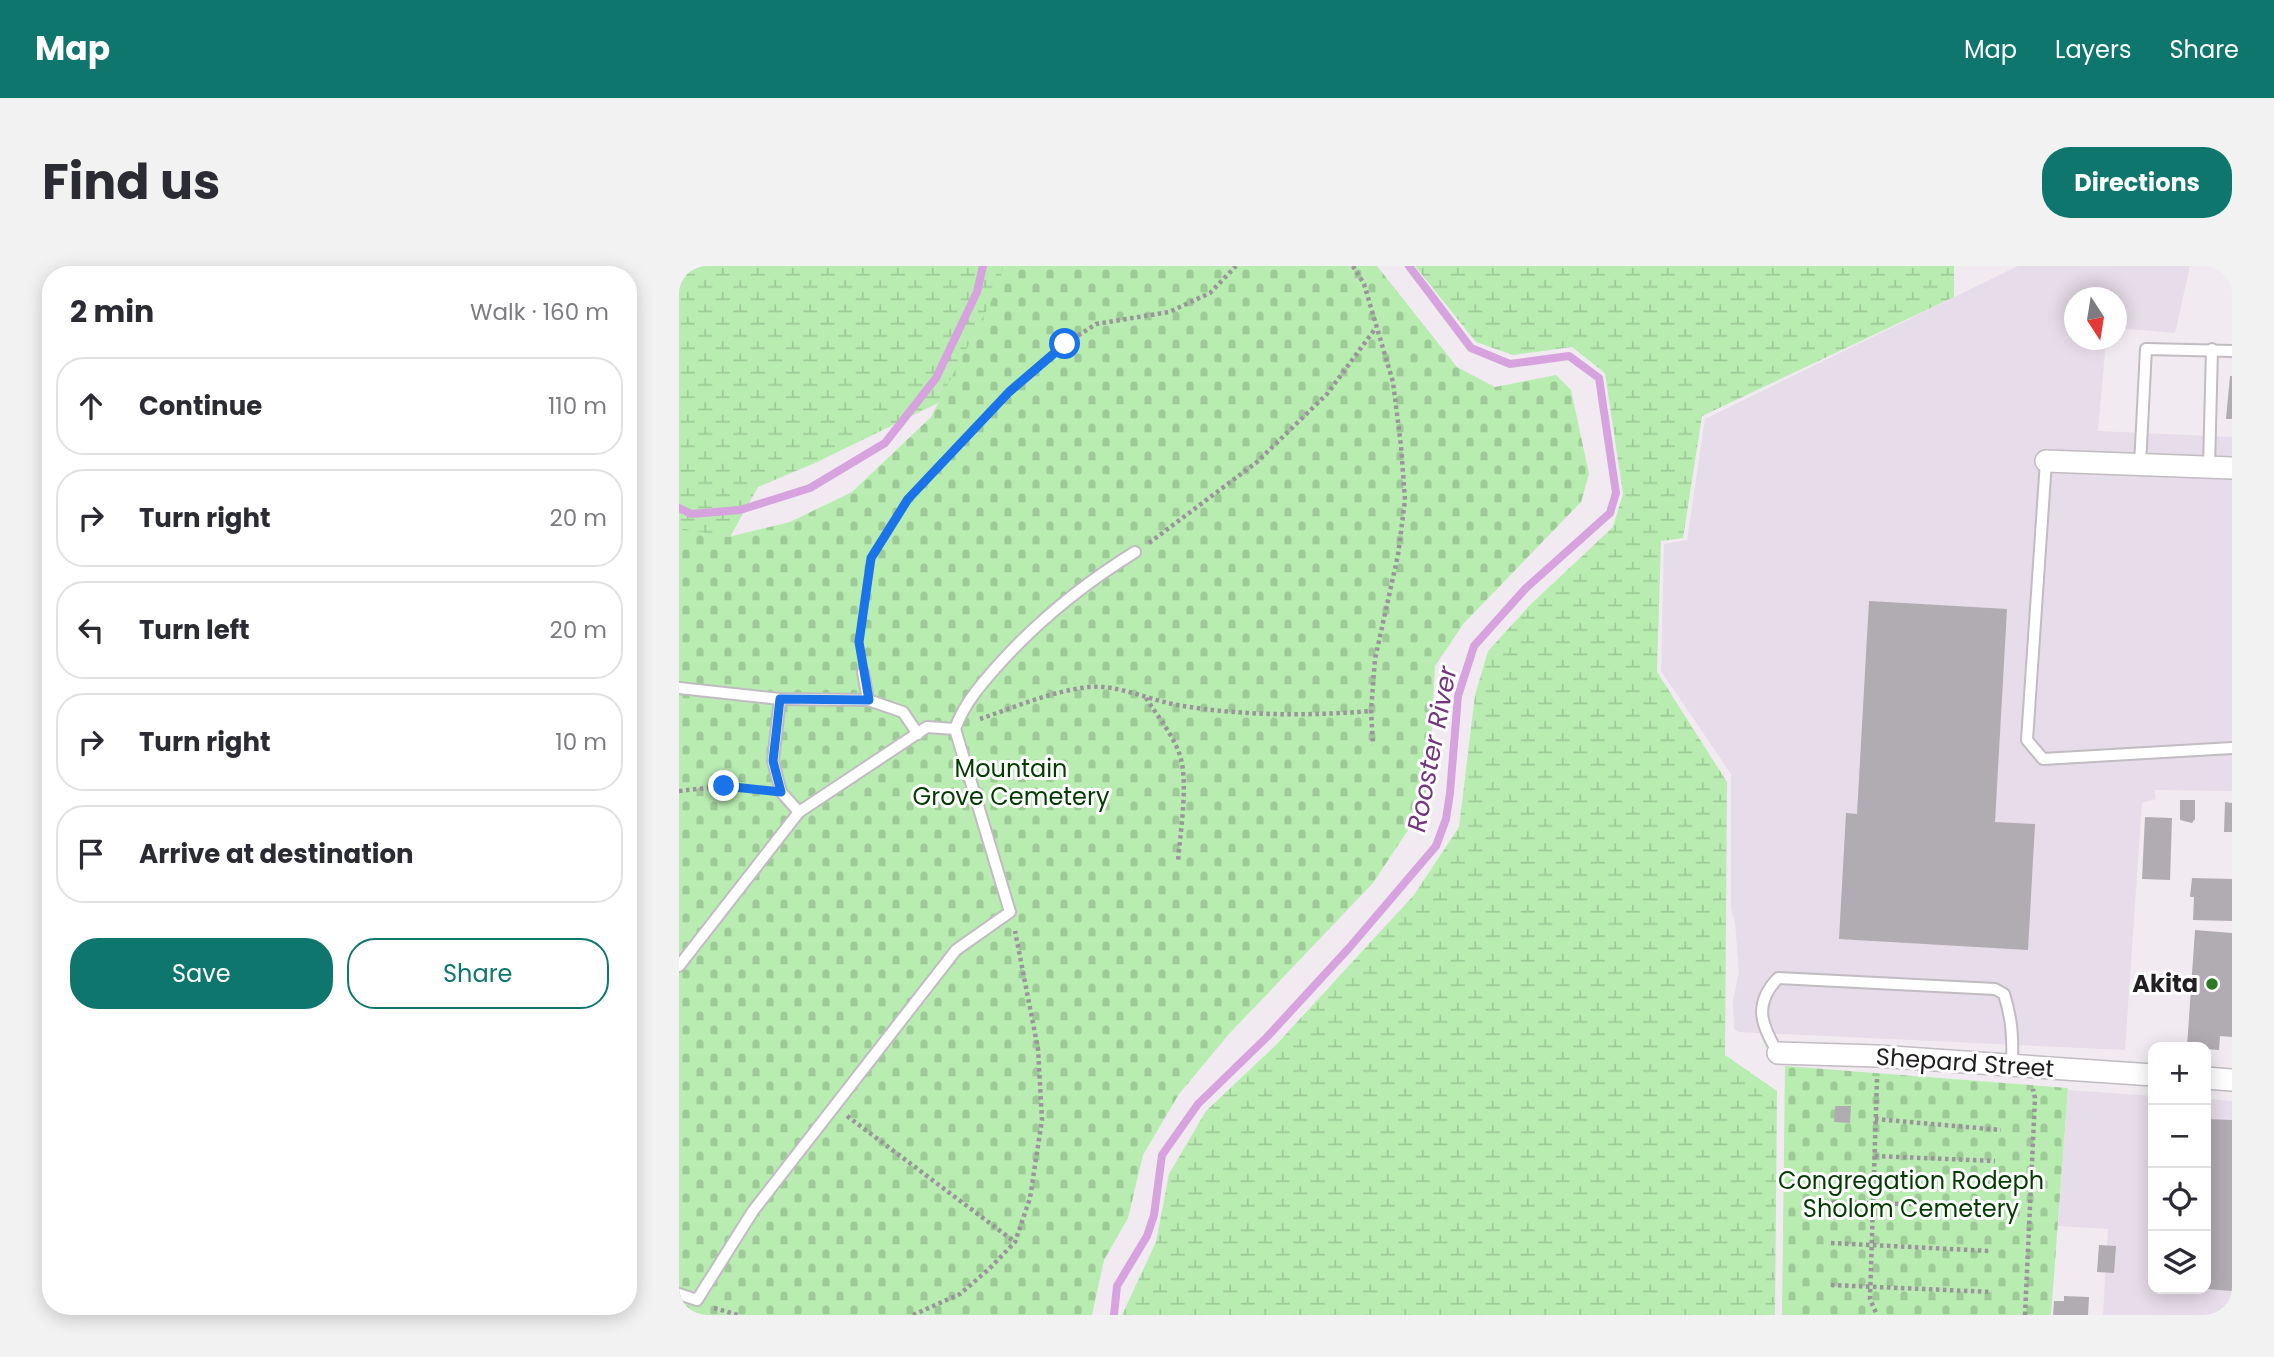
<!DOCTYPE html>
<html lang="en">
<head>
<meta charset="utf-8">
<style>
  body { margin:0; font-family:Poppins,sans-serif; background:#f2f2f3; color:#2b2b33 }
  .controls { position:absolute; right:21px; bottom:21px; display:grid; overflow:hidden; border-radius:14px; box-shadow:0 4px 18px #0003 }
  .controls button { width:63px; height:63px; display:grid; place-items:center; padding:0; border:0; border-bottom:2px solid #e1e1e2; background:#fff; color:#2b2b33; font:35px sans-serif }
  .compass { position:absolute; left:1385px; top:21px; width:63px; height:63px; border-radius:50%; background:#fff; box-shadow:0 4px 18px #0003; rotate:168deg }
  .stop { position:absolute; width:21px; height:21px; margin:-16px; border:5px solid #1a73e8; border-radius:50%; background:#fff }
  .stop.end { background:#1a73e8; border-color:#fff; box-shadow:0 2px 7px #0008 }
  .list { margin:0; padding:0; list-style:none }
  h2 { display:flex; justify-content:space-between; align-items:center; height:91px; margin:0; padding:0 28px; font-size:30px }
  h2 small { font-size:23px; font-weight:400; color:#7c7c81 }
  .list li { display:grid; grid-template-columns:46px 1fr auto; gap:21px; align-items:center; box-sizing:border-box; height:98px; margin:0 14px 14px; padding:0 14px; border:2px solid #e1e1e2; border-radius:28px }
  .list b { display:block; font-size:26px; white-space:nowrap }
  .list em { font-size:23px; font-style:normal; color:#7c7c81 }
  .actions { display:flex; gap:14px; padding:21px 28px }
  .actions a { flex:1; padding:16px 0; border:2px solid #0f766e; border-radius:28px; text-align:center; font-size:24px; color:#0f766e }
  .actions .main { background:#0f766e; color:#fff }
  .icon { flex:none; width:38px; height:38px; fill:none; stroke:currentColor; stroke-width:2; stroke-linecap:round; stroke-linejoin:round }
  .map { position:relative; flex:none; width:1553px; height:1049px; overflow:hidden; border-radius:28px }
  header { display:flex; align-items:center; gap:42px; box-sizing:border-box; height:98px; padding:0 35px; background:#0f766e; color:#fff }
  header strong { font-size:33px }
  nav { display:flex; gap:38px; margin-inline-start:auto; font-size:24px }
  .intro { display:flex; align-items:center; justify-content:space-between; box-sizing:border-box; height:168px; padding:0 42px }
  h1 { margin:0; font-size:49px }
  .button { padding:18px 32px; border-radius:28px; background:#0f766e; color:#fff; font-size:24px; font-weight:700 }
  main { display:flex; gap:42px; padding:0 42px }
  aside { flex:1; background:#fff; border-radius:28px; box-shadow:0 4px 18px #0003 }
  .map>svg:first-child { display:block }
  .built { fill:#e7dce9 }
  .wetland { fill:url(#wetland-marsh) }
  .cemetery { fill:url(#cemetery-stones) }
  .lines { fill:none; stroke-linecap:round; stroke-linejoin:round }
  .stream { stroke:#d7a3de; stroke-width:8 }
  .building { fill:#b1abb2 }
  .service-casing { stroke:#c1bbc2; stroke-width:14 }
  .minor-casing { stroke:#c1bbc2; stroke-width:24 }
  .path { stroke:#9a959a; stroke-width:4.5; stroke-dasharray:3.5 3.5; stroke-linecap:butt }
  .service { stroke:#fff; stroke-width:10 }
  .minor { stroke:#fff; stroke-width:21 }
  .route { stroke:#1a73e8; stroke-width:9 }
  .poi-dot { fill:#2b7a23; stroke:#fff; stroke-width:2.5 }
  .labels { text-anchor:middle; stroke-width:6; stroke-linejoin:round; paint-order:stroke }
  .park-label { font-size:24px; fill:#033c00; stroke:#fff }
  .poi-label { font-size:24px; font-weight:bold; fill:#221f22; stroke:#fff; text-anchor:end }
  .street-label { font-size:24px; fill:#221f22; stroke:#fff }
  .water-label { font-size:26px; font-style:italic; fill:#73357c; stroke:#fff }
</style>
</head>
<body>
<header>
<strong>Map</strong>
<nav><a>Map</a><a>Layers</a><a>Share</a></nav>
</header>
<div class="intro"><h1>Find us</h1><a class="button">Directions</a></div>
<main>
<aside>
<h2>2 min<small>Walk · 160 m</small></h2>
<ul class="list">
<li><svg class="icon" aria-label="ahead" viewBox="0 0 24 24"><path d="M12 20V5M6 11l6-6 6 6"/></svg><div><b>Continue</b></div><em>110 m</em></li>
<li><svg class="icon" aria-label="right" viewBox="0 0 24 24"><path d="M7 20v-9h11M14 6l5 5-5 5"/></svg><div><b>Turn right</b></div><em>20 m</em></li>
<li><svg class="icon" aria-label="left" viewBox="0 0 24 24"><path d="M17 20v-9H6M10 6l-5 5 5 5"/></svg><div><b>Turn left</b></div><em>20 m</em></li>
<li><svg class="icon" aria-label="right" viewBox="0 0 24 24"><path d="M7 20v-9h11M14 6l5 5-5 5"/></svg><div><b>Turn right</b></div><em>10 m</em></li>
<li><svg class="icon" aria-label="arrive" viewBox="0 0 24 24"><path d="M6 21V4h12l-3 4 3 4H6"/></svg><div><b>Arrive at destination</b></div></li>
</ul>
<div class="actions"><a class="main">Save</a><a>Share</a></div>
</aside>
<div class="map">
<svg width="1553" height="1049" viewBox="0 0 1553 1049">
  <defs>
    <pattern id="wetland-marsh" width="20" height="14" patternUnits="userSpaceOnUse" patternTransform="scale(1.75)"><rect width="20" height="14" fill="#b8ecb1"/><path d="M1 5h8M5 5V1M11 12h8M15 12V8" fill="none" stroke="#9eca98"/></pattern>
    <pattern id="cemetery-stones" width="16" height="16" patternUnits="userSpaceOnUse" patternTransform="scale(1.75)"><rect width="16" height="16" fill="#b8ecb1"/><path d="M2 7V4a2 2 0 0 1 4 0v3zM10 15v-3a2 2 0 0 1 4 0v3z" fill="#9eca98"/></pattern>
  </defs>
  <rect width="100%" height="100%" fill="#f1ebf1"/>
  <g class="built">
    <polygon points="1339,0 1511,0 1496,67 1438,62 1437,32 1395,32 1395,74 1427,74 1419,165 1553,171 1553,525 1475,524 1477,533 1463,537 1446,784 1060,766 1055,763 1054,735 1060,706 1056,656 1052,643 1052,508 982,405 985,278 1008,274 1026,153"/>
    <polygon points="1389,824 1474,830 1474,1023 1527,1023 1527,833 1553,835 1553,1049 1424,1049 1429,963 1379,960"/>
  </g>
  <g class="wetland">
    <polygon points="0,0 483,0 292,121 136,197 79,221 47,278 0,298"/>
    <polygon points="736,0 1275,0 1275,31 1023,150 1004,272 982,275 978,406 1048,516 1046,789 1098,825 1096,1049 443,1049 477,976 490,908 527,845 596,780 735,629 780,561 796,429 809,385 851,339 934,261 944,228 926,107 893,81 834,89 797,76"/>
  </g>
  <g class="cemetery">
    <polygon points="324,0 698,0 778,101 816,121 877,109 892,124 910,208 902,236 785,357 756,400 750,518 731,561 694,617 550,768 500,828 464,889 449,952 425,994 413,1049 0,1049 0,262 49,271 111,256 173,226 252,151 320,20"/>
    <polygon points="1106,800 1389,822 1372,1049 1103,1049"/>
  </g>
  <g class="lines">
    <g class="stream">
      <polyline points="0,242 12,248 61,244 131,222 206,177 257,112 298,26 304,0"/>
      <polyline points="435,1049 438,1020 468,970 475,949 483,889 519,838 588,771 670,682 757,580 767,553 771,527 779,430 795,380 847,322 931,247 937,227 920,112 890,90 831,98 792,82 730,0"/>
    </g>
  </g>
  <g class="building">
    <polygon points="1551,110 1553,110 1553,153 1547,153"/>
    <polygon points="1190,335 1328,343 1316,556 1356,558 1349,684 1160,673 1167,547 1178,548"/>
    <polygon points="1501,534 1516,534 1516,553 1513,557 1501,554"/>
    <polygon points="1546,536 1553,537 1553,566 1545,566"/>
    <polygon points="1466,551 1493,552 1491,614 1463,613"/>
    <polygon points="1513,612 1553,613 1553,655 1514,654 1515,631 1511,631"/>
    <polygon points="1516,664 1553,667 1553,771 1541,770 1540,784 1508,781"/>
    <polygon points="1156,840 1172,840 1171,857 1155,856"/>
    <polygon points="1527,853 1553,854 1553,1025 1527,1023"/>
    <polygon points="1420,979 1437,980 1435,1007 1418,1006"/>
    <polygon points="1385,1030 1410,1031 1409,1049 1374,1049 1375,1035 1385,1035"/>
  </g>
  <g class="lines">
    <defs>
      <g id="service">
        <polyline points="1367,195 1348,474 1364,493 1553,482"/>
        <polyline points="1461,199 1467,83 1553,85"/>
        <polyline points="1530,201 1533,83"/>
        <polyline points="184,406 189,434"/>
        <polyline points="0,422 101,433 189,434 224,446 239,468"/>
        <polyline points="101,433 94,495 102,526 120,546"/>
        <path d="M276 463C285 437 304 416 322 396 362 352 406 317 456 286"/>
        <polyline points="0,700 120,546 248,461 276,463 331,646 277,684 74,945 18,1034 0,1028"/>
        <path d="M1099 787C1082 759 1074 738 1099 712L1316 723 1325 728C1333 753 1334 772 1333 798"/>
      </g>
      <g id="minor">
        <polyline points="1367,195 1553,202"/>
        <polyline points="1099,787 1198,790 1474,809"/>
        <polyline points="1527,812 1553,814"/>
      </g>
    </defs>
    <use href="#service" class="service-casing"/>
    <use href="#minor" class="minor-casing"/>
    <g class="path">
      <polyline points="674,0 685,18 714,116 722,180 726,234 719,289 696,393 692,445 694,479"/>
      <polyline points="470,277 578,196 648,128 696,63"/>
      <polyline points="182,391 180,376 192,292 229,233 330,126 386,78 417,58 490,46 531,27 557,0"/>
      <path d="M467 432C479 451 496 471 502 493 509 520 501 568 499 596"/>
      <path d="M301 453C336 441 373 425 410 421 439 418 475 436 504 440 567 450 629 450 692 445"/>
      <polyline points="0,525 45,520 84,524"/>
      <polyline points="1198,813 1191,1033 1198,1049"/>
      <polyline points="168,850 336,976"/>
      <polyline points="1196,853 1322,864"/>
      <polyline points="1196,890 1316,895"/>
      <polyline points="1146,936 1313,940"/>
      <polyline points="1152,977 1311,985"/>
      <polyline points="1152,1019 1313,1026"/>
      <polyline points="35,1042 59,1049"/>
      <polyline points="234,1049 281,1028 310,1003 336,976 351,932 363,854 359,783 336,665"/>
      <polyline points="1346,1049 1356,832 1354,823"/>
    </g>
    <use href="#service" class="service"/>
    <use href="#minor" class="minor"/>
  </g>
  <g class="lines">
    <polyline class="route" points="45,520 102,526 94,495 101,433 190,434 180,376 192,292 229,233 330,126 386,78"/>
  </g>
  <circle class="poi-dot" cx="1533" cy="718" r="7"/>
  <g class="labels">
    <g class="park-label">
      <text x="332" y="511">Mountain<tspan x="332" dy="28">Grove Cemetery</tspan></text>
      <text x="1232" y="923">Congregation Rodeph<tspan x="1232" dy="28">Sholom Cemetery</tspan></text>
    </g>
    <g class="poi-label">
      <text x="1519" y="726">Akita</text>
    </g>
    <g class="street-label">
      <text transform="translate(1286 797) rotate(4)" y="8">Shepard Street</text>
    </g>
    <g class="water-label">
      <text transform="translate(753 483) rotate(-79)" y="9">Rooster River</text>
    </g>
  </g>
</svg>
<div class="controls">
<button>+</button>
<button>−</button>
<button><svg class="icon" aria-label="locate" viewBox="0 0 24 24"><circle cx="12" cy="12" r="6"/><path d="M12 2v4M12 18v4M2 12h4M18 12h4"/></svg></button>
<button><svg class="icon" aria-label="layers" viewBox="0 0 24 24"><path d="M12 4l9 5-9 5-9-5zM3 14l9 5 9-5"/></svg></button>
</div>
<svg class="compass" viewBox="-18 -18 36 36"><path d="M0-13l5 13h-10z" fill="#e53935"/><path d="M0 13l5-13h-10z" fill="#7c7c81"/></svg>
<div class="stop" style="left:386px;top:78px"></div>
<div class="stop end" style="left:45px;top:520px"></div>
</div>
</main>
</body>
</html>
